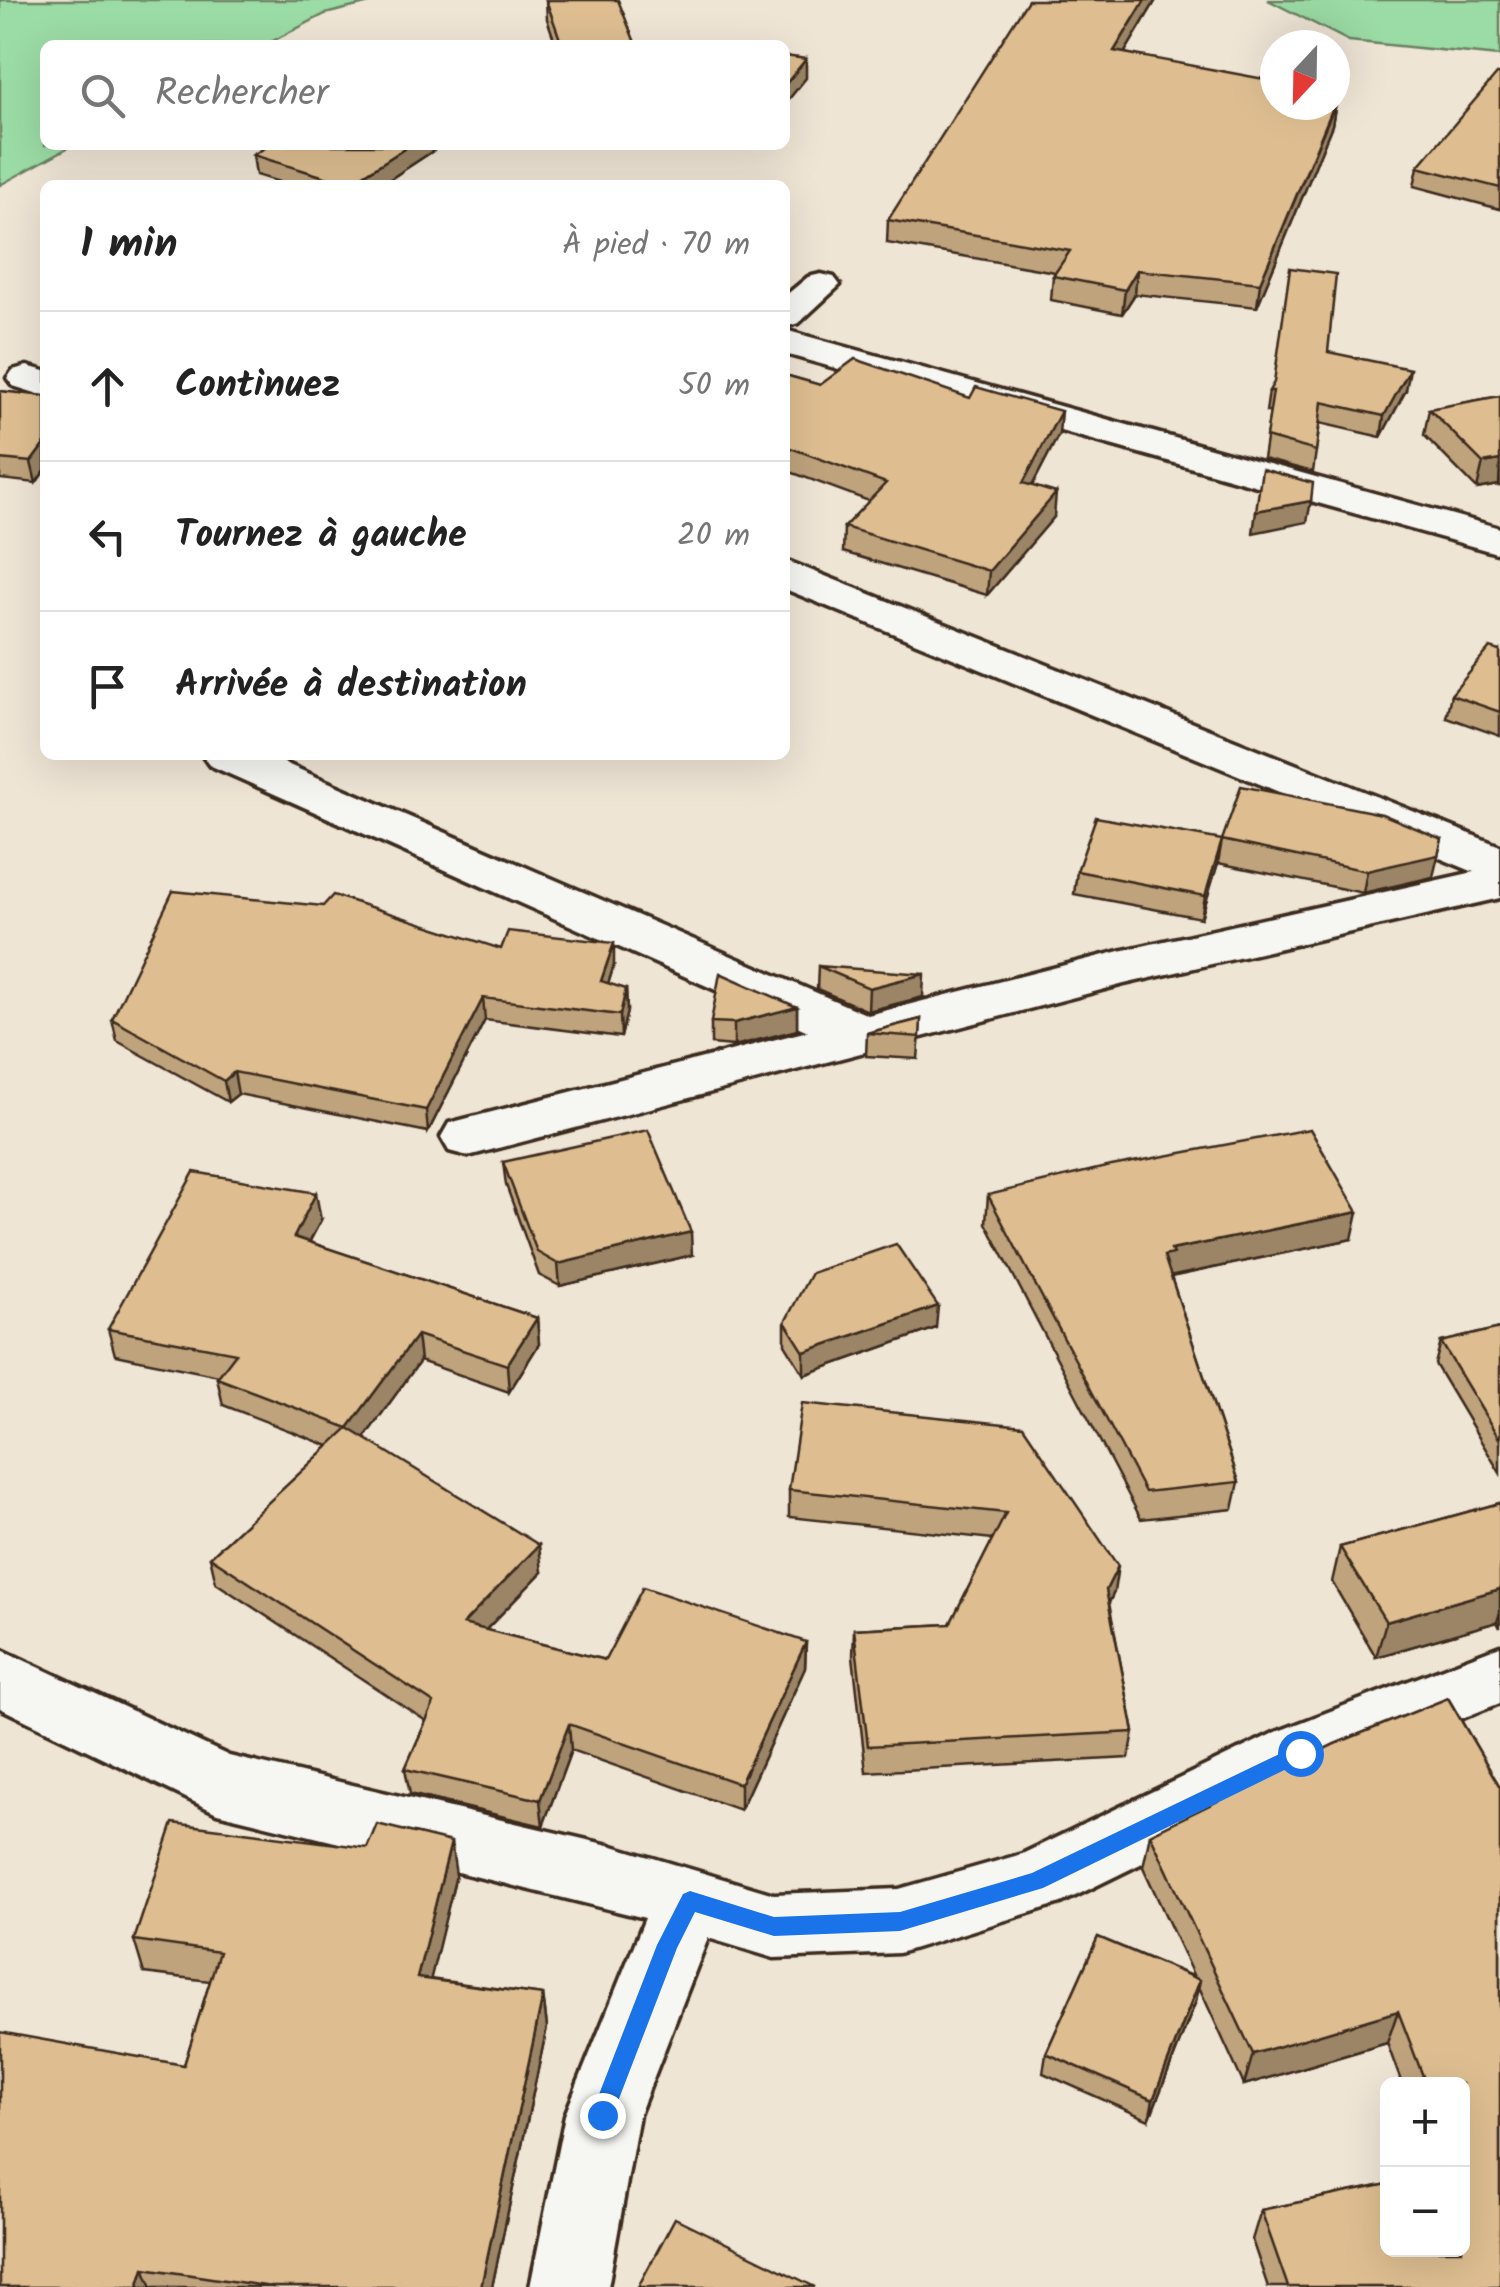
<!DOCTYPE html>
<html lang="fr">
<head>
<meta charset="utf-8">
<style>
  body { margin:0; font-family:Kalam,sans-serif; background:#f2f2f2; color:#222 }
  .controls { position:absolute; right:30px; bottom:30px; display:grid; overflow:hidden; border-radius:15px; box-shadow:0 10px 40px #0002 }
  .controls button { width:90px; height:90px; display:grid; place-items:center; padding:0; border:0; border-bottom:2px solid #e0e0e0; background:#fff; color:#222; font:50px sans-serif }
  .compass { position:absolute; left:1260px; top:30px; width:90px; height:90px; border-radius:50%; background:#fff; box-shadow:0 10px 40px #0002; rotate:202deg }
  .stop { position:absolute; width:30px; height:30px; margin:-22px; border:8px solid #1a73e8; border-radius:50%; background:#fff }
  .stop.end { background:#1a73e8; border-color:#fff; box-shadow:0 2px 10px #0008 }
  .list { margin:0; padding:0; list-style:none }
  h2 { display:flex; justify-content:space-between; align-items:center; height:130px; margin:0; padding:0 40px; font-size:42px }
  h2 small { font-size:32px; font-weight:400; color:#767676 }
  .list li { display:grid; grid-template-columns:65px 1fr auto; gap:30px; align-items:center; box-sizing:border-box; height:150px; padding:0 40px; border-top:2px solid #e0e0e0 }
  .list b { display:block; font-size:38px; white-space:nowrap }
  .list em { font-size:32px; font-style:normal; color:#767676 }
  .icon { flex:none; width:55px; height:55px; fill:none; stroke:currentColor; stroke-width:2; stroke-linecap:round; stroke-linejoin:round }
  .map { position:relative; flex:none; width:1500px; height:2287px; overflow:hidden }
  .search { position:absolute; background:#fff; box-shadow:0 10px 40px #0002; left:40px; top:40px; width:750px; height:110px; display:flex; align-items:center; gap:25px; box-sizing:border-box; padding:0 35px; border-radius:15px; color:#767676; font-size:38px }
  .panel { position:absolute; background:#fff; box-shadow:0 10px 40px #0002; left:40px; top:180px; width:750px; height:580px; border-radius:15px }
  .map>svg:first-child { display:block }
  .green { fill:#9bdba5; stroke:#6b8262; stroke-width:2.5 }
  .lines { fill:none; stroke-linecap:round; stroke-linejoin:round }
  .street-casing { stroke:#3b2a1e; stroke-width:7 }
  .street { fill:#f6f6f2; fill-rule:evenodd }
  .wall { fill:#bfa37d; stroke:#3b2a1e; stroke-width:2.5 }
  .shaded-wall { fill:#9b8566; stroke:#3b2a1e; stroke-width:2.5 }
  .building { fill:#debe91; stroke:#3b2a1e; stroke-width:2.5 }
  .route { fill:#1a73e8 }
</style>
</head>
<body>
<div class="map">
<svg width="1500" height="2287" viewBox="0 0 1500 2287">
  <rect width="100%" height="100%" fill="#efe5d5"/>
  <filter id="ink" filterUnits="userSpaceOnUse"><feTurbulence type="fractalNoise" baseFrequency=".01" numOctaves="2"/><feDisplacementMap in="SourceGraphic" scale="20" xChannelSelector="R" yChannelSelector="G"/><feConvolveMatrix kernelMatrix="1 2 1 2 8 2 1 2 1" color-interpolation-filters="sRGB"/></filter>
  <g filter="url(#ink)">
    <g class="green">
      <polygon points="0,0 382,0 325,14 265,45 45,45 45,145 73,145 0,185"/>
      <polygon points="1268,0 1500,0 1500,56 1349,41"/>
    </g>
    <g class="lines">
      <defs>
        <g id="street">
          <polygon points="821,274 834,277 840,285 799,323 785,327 785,296 808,277"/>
          <polygon points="785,330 1500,528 1500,554 785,354"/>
          <polygon points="27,366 45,371 45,396 13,386 7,378 13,370"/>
          <polygon points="785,560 1500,846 1500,898 1124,984 468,1156 449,1151 441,1137 449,1123 808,1031 209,765 202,755 266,755 868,1015 1124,950 1474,872 785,589"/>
          <polygon points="1500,1646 1500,1703 1324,1774 1061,1903 899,1953 774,1958 708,1938 639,2115 608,2287 530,2287 565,2115 645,1918 217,1813 0,1708 0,1649 229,1756 613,1846 774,1894 899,1889 1022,1854 1276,1732"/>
        </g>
      </defs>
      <use href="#street" class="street-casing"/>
      <use href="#street" class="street"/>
    </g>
    <g class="wall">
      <polygon points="546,0 636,45 556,45 547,19"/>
      <polygon points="1156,0 1124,53 1336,102 1332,125 1257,307 1135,294 1122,314 1051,300 1053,276 1055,272 887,243 888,220"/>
      <polygon points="1500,74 1500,209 1414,186 1418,167"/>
      <polygon points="270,145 442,145 381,185 289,185 256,175 253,155"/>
      <polygon points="1328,352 1406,390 1381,437 1320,423 1313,472 1263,459 1270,412 1266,412 1269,391"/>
      <polygon points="785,375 820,385 1059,434 1032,486 1054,517 987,595 843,552 844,527 869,501 785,470"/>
      <polygon points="0,391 45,396 45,470 36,483 0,479"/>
      <polygon points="1500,396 1500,487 1499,485 1477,489 1424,435 1429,409"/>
      <polygon points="1500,651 1500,736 1446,717 1451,695"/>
      <polygon points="1222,840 1433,877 1363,893 1218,863 1201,918 1074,894 1077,871"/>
      <polygon points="323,906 501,949 614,965 608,984 626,989 627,1011 621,1037 485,1020 428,1132 238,1094 228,1102 117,1041 112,1019"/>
      <polygon points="818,966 923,997 868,1011 817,989"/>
      <polygon points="797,1007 797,1030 734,1046 711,1044 711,1022"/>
      <polygon points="921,1019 918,1059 866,1056 867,1033"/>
      <polygon points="503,1162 692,1255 560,1286 539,1275 506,1185"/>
      <polygon points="988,1195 1352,1239 1171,1277 1239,1482 1233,1509 1141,1519 986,1223"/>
      <polygon points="321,1220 309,1242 537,1318 539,1344 509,1392 420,1361 364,1438 542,1572 486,1630 605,1660 806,1642 805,1668 740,1810 571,1750 543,1826 410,1794 405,1769 426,1721 216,1583 210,1557 329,1446 223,1405 217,1378 219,1376 115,1355 108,1329"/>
      <polygon points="785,1322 936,1328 804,1375 785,1344"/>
      <polygon points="1500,1328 1500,1473 1435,1364 1441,1342"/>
      <polygon points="1023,1426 1114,1592 1109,1603 1134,1732 1129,1758 866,1772 853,1656 854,1629 950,1624 993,1539 789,1517 789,1490"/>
      <polygon points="1500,1503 1500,1628 1497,1622 1376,1657 1332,1582 1340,1547"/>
      <polygon points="1448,1698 1500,1787 1500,2287 1268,2287 1252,2240 1261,2210 1388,2184 1388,2250 1462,2250 1462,2084 1402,2084 1387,2043 1244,2085 1199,1987 1196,2001 1149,2120 1043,2073 1046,2053 1098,1937 1194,1977 1143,1867 1150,1834 1335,1744"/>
      <polygon points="456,1875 430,1979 543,1995 547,2027 492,2287 0,2287 184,2065 210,1981 144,1973 134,1940"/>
    </g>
    <g class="shaded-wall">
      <polygon points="1145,0 1156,0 1112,74 1114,51"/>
      <polygon points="806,59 806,78 785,104 785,85"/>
      <polygon points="1336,102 1332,125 1257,307 1260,283"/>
      <polygon points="410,145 442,145 381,185 348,185"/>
      <polygon points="1137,270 1135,294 1122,314 1125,290"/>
      <polygon points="1410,369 1406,390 1381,437 1384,416"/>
      <polygon points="1061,411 1059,434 1021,507 1023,483"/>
      <polygon points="45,443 45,470 36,483 31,462"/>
      <polygon points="1500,460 1499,485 1477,489 1483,463"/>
      <polygon points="1056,493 1054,517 987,595 989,571"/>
      <polygon points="1311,501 1307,522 1253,533 1256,511"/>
      <polygon points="1442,839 1433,877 1363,893 1367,871"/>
      <polygon points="1222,840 1218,863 1201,918 1205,896"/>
      <polygon points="614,943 614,965 602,1003 601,981"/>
      <polygon points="924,974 923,997 868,1011 869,988"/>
      <polygon points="626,989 627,1011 621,1037 620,1015"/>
      <polygon points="483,998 485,1020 428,1132 426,1110"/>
      <polygon points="797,1007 797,1030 734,1046 734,1023"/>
      <polygon points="234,1072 238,1094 228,1102 224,1081"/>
      <polygon points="316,1193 321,1220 298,1264 294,1237"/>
      <polygon points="1358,1212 1352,1239 1169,1277 1164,1256 1171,1250"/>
      <polygon points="691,1232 692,1255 560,1286 558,1264"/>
      <polygon points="938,1306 936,1328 804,1375 804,1352"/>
      <polygon points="537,1318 539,1344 509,1392 507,1365"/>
      <polygon points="417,1335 420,1361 352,1455 348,1428"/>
      <polygon points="539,1545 542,1572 466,1650 463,1624"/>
      <polygon points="1118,1566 1114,1592 1102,1617 1106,1590"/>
      <polygon points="1500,1589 1500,1612 1497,1622 1376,1657 1386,1622"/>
      <polygon points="806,1642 805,1668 740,1810 740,1784"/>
      <polygon points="569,1724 571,1750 543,1826 540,1800"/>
      <polygon points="451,1842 456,1875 423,2010 417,1978"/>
      <polygon points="1200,1980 1196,2001 1149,2120 1153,2100"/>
      <polygon points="543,1995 547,2027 492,2287 481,2287"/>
      <polygon points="1398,2011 1387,2043 1244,2085 1253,2054"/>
      <polygon points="144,2268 152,2287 138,2287"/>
    </g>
    <g class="building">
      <polygon points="546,0 618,0 636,45 562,45"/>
      <polygon points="1028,0 1145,0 1114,51 1275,81 1275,105 1334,105 1260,283 1137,270 1125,290 1053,276 1070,251 888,220"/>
      <polygon points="447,38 504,45 441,45"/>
      <polygon points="785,56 806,59 785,85"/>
      <polygon points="1497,74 1500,74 1500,188 1418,167"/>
      <polygon points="270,145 410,145 348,185 322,185 328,178 253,155"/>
      <polygon points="1290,268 1336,274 1328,352 1410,369 1384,416 1322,402 1316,451 1266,437 1273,391 1269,391 1274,382"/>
      <polygon points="855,359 970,398 976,387 1061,411 1023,483 1056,493 989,571 844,527 886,483 785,446 785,375 820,385"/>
      <polygon points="0,391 45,396 45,443 31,462 0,459"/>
      <polygon points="1500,396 1500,460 1483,463 1429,409"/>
      <polygon points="1262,469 1313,483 1311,501 1256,511"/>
      <polygon points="1490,648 1500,651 1500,712 1451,695"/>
      <polygon points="1241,786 1382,814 1442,839 1438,855 1367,871 1222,840"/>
      <polygon points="1096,817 1222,840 1205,896 1077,871"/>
      <polygon points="173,891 323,906 333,895 501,949 508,931 614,943 601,981 626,989 620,1015 483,998 426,1110 234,1072 224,1081 112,1019"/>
      <polygon points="818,966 924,974 869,988"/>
      <polygon points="720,973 797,1007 734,1023 711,1022"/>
      <polygon points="921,1019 920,1037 867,1033"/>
      <polygon points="1310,1129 1358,1212 1171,1250 1173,1254 1164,1256 1239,1482 1145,1492 988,1195 1106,1167"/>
      <polygon points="648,1130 691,1232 558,1264 537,1252 503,1162"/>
      <polygon points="194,1172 316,1193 294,1237 537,1318 507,1365 417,1335 348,1428 217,1378 236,1353 108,1329"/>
      <polygon points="896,1244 938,1306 804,1352 785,1322 811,1273"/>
      <polygon points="1500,1328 1500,1440 1441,1342"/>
      <polygon points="802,1403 1023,1426 1118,1566 1106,1590 1134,1732 868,1746 854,1629 950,1624 1006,1513 789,1490"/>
      <polygon points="348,1428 539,1545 463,1624 605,1660 643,1587 806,1642 740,1784 569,1724 540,1800 405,1769 434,1703 210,1557"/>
      <polygon points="1500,1503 1500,1589 1386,1622 1340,1547"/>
      <polygon points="1448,1698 1500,1787 1500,2287 1288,2287 1261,2210 1388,2184 1388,2250 1462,2250 1462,2084 1426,2084 1398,2011 1253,2054 1150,1834 1335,1744"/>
      <polygon points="173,1823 367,1848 377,1824 451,1842 417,1978 543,1995 481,2287 272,2287 144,2268 138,2287 0,2287 0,2032 184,2065 219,1952 134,1940"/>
      <polygon points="1098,1937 1200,1980 1153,2100 1046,2053"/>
      <polygon points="675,2218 815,2287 638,2287"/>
    </g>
  </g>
  <polygon class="route" points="1300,1744 1307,1747 1307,1759 1043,1888 900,1931 774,1936 695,1912 677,1948 610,2122 602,2126 594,2122 591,2115 657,1945 683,1894 690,1891 774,1917 900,1912 1032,1873"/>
</svg>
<div class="controls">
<button>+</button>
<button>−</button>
</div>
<svg class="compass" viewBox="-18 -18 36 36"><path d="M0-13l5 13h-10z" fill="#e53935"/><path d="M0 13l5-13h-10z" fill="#767676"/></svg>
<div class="stop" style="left:1300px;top:1753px"></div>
<div class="stop end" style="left:602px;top:2115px"></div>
<div class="search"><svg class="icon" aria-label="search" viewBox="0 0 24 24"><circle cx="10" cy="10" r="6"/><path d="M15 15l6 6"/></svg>Rechercher</div>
<section class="panel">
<h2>1 min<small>À pied · 70 m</small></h2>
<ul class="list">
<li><svg class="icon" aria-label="ahead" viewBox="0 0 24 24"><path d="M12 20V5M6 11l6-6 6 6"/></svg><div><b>Continuez</b></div><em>50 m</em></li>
<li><svg class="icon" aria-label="left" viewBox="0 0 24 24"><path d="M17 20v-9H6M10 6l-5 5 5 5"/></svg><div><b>Tournez à gauche</b></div><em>20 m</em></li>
<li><svg class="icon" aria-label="arrive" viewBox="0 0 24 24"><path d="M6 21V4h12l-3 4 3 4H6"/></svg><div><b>Arrivée à destination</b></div></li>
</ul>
</section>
</div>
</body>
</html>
